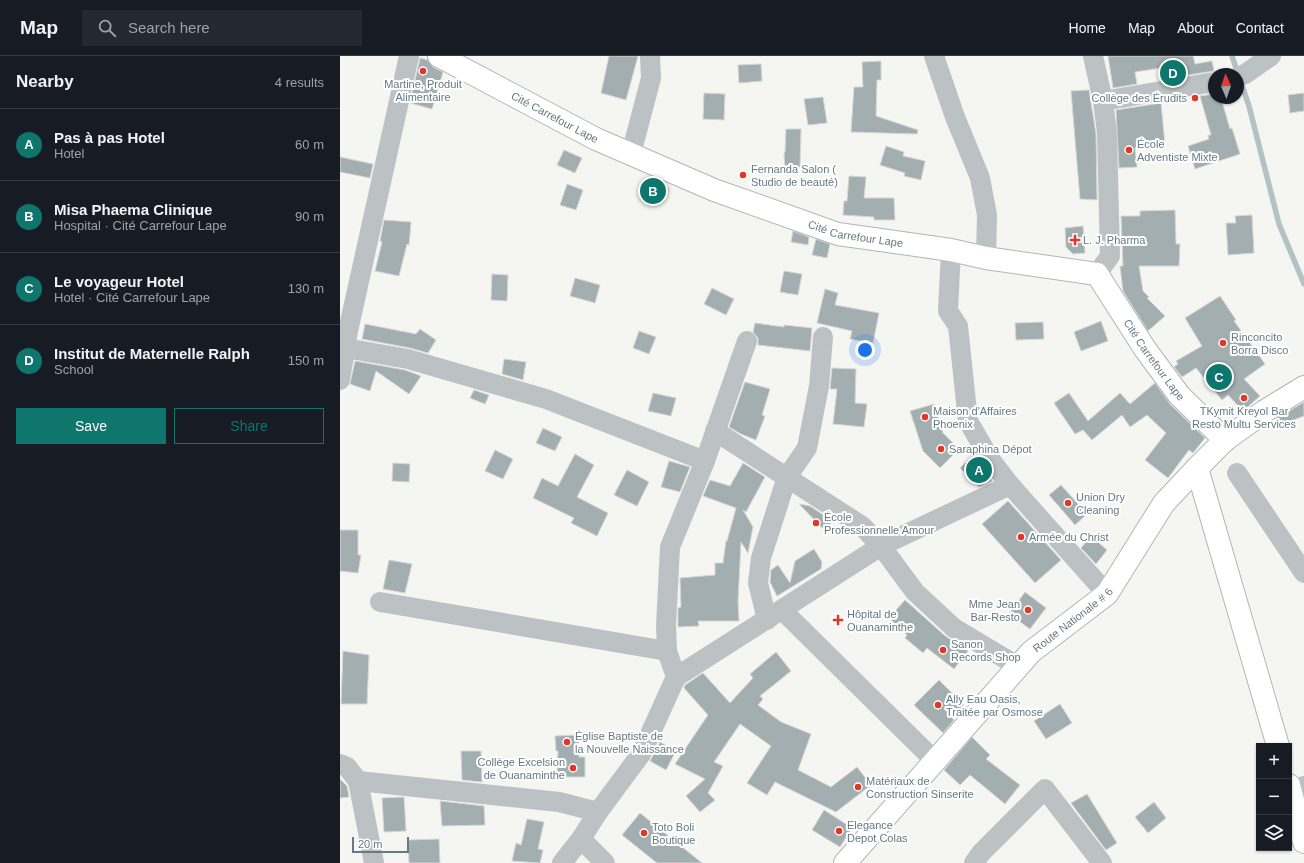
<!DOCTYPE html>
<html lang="en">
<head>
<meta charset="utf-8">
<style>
  body { margin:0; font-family:Arial,sans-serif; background:#242831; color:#f1f3f6 }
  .controls { position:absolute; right:12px; bottom:12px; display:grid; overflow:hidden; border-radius:0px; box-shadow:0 1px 3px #0004 }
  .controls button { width:36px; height:36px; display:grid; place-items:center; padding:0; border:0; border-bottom:1px solid #363941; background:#171b24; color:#f1f3f6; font:20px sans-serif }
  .compass { position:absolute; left:868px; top:12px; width:36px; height:36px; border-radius:50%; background:#171b24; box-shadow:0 1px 3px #0004; rotate:358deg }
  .scale { position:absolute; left:12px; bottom:10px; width:57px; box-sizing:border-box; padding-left:4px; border:2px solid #657a82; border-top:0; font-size:11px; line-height:14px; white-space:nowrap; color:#657a82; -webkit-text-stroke:3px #fff; paint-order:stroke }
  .you { position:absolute; left:525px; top:294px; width:14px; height:14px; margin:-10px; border:3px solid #fff; border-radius:50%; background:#1a73e8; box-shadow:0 0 0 6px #1a73e833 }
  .badge { display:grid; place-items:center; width:26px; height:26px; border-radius:50%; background:#0f766e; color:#fff; font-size:13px; font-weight:700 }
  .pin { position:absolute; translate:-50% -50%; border:2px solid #fff; box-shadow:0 1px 4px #0006 }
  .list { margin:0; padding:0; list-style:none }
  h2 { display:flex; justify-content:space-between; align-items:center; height:52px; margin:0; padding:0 16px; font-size:17px }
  h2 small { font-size:13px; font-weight:400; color:#9ea1a6 }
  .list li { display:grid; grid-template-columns:26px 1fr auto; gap:12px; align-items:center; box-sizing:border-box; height:72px; padding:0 16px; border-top:1px solid #363941 }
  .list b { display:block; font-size:15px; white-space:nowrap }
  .list p { margin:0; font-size:13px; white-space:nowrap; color:#9ea1a6 }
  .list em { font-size:13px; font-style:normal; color:#9ea1a6 }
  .actions { display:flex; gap:8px; padding:12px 16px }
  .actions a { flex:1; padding:9px 0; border:1px solid #0f766e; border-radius:0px; text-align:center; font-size:14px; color:#0f766e }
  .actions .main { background:#0f766e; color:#fff }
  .icon { flex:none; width:22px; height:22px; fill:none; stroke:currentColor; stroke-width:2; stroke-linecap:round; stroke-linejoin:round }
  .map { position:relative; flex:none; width:964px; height:807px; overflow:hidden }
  header { display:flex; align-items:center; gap:24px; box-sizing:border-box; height:56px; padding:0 20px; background:#171b24; border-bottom:1px solid #363941 }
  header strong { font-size:19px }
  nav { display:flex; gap:22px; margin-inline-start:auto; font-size:14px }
  .search { width:280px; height:36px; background:#242831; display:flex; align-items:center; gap:10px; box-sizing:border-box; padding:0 14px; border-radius:0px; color:#9ea1a6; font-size:15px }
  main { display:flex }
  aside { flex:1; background:#171b24 }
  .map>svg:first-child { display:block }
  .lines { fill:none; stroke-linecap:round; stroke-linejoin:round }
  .stream { stroke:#b3c3c5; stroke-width:5.5 }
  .building { fill:#a3aeb1; stroke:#d7d6d5 }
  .secondary-casing { stroke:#afb6b9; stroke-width:24 }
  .primary-casing { stroke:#b0b6b9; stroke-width:24 }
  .street { stroke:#bcc2c4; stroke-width:20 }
  .secondary { stroke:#fff; stroke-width:22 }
  .primary { stroke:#fff; stroke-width:22 }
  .poi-dot { fill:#e03727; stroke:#fff; stroke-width:1.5 }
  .labels { text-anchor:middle; stroke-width:4; stroke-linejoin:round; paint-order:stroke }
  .poi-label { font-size:11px; fill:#657a82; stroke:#fff; text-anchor:start }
  .street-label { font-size:11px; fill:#657a82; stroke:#fff }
</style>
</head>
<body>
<header>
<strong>Map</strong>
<div class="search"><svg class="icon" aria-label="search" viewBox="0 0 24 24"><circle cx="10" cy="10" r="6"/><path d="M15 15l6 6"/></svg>Search here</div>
<nav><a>Home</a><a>Map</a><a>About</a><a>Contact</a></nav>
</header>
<main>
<aside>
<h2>Nearby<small>4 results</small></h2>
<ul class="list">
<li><span class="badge">A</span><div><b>Pas à pas Hotel</b><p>Hotel</p></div><em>60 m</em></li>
<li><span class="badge">B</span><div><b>Misa Phaema Clinique</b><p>Hospital · Cité Carrefour Lape</p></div><em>90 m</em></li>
<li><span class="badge">C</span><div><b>Le voyageur Hotel</b><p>Hotel · Cité Carrefour Lape</p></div><em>130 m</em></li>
<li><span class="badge">D</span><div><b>Institut de Maternelle Ralph</b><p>School</p></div><em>150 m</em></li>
</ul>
<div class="actions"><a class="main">Save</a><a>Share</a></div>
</aside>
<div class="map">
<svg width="964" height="807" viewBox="0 0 964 807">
  <rect width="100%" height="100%" fill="#f5f5f2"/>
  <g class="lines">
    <polyline class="stream" points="892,0 909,50 939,168 964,228"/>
  </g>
  <g class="building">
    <polygon points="269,0 298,0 286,44 261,37"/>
    <polygon points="768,0 853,0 855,8 872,5 874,15 828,22 827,11 795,16 797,28 773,32"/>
    <polygon points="80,2 88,4 93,11 103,16 92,53 70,47"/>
    <polygon points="541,5 541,24 537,24 536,60 578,74 577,78 511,76 514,31 523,31 522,6"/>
    <polygon points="421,8 422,25 399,27 398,9"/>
    <polygon points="749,34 756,78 757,144 740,143 731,35"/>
    <polygon points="364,37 385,38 384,64 363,63"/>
    <polygon points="964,37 964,55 950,57 948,39"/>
    <polygon points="874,38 874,42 881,42 890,73 892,72 900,98 855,113 848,90 869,83 868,79 871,79 860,40"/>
    <polygon points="483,41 487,67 468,69 464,43"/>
    <polygon points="821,47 825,89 795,92 797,111 779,112 776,54"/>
    <polygon points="446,73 461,73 460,111 445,112 444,97 445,96"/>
    <polygon points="546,90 564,96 563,100 585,105 581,124 564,120 565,117 540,109"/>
    <polygon points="224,94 242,102 235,117 217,109"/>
    <polygon points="0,101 33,108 30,122 0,116"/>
    <polygon points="509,120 526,121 524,142 554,142 555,164 534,164 534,161 503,159 504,145 507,145"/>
    <polygon points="309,124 329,133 323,146 303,137"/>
    <polygon points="227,128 243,134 236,154 220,149"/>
    <polygon points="835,154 836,188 840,188 839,210 799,210 803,235 809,241 807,242 825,260 808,275 783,235 780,210 783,210 781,160 800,160 800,155"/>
    <polygon points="912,159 914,197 888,199 886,167 896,167 895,160"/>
    <polygon points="44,164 71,166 69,189 67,188 59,220 35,215 42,186 40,185"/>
    <polygon points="743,170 745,197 733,198 726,191 725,172"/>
    <polygon points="453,175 469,181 468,189 451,186"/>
    <polygon points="476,183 490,188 487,202 472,199"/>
    <polygon points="444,215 462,218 458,239 440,236"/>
    <polygon points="152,218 168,219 167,245 151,244"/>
    <polygon points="235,222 260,229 255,247 230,240"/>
    <polygon points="372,232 394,243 386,259 364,248"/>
    <polygon points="485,233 498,237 495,249 539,257 533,287 510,283 512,275 477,267"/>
    <polygon points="880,240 896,264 894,265 925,308 904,323 920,340 903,355 888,339 882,344 856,312 842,321 834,311 838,308 836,305 862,290 845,262"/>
    <polygon points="761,265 768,285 741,295 734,276"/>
    <polygon points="703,266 704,283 676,284 675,267"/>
    <polygon points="415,267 444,271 444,269 472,272 470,295 418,289 418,282 413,276"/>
    <polygon points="25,268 76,278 80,273 96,284 88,297 70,292 22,283"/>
    <polygon points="299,275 316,281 309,298 293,292"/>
    <polygon points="164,303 186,306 183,324 162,318"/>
    <polygon points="15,305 65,314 81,320 69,338 36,315 30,335 10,328"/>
    <polygon points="492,312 516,313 515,347 527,348 524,371 493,368 497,333 490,333"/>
    <polygon points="405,326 430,333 422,359 425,360 416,384 401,378 389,371"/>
    <polygon points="815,327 830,348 865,382 853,397 849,394 828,422 805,404 826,377 807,359 790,371 782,359 752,384 743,374 735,378 714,347 729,337 748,365 780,337 790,348"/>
    <polygon points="134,334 149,339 145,348 130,342"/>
    <polygon points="313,337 336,342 331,360 308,355"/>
    <polygon points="964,346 964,360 940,369 937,362"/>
    <polygon points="594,348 603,377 619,393 600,412 583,395 570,355"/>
    <polygon points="203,372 222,381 215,395 196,387"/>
    <polygon points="155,394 173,403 163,423 145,415"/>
    <polygon points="235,398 254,409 237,441 268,457 257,480 231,467 234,462 193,442 202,422 218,430"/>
    <polygon points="634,398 652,425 639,431 620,412"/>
    <polygon points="329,405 350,411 340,436 321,431"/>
    <polygon points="53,407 70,408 69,426 52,425"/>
    <polygon points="403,407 425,421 406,456 403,454 413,471 408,497 401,486 398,545 399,565 358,565 359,570 338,571 338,552 341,551 340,522 375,519 375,507 383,507 386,485 387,485 396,452 363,440 370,424 390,430"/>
    <polygon points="287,414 309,426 297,450 274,439"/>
    <polygon points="721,429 747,458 735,469 709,439"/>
    <polygon points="668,445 721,504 695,527 642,468"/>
    <polygon points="459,448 470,450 491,464 488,478"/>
    <polygon points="0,474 18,474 18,499 21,499 18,517 0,515"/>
    <polygon points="751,480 767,494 756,508 741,492"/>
    <polygon points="474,493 482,506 481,513 437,540 430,526 431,514 438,509 450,527 455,505"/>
    <polygon points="49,504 72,508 65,537 43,533"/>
    <polygon points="685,536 706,552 690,573 669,558"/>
    <polygon points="565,544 604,579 628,595 614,613 587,592 583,597 565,582 567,579 549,562"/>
    <polygon points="3,595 29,599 27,648 1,648"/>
    <polygon points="436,596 451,615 420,640 423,643 418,649 441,666 471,678 458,714 491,731 517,711 531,729 496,756 435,726 427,739 407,727 431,690 400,668 374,706 383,710 368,737 375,744 360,756 346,740 365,723 335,708 368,659 344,632 345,629 363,617 390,647 413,622 410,618"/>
    <polygon points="599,624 624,649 612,662 614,664 603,677 574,649"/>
    <polygon points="720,648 732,667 706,683 694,665"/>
    <polygon points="238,679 239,701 245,701 245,721 217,721 218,695 216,695 215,680"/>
    <polygon points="632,681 650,699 646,703 680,729 665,748 630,719 620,729 604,714"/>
    <polygon points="320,686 336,695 326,714 310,705"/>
    <polygon points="121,695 141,695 142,726 122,724"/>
    <polygon points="0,723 7,730 9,741 0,742"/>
    <polygon points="747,738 777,787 766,794 731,747"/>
    <polygon points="64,741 66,775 44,776 42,742"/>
    <polygon points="100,745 144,750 145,769 102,770"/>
    <polygon points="814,746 826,762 808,777 795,761"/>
    <polygon points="484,754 512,772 500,791 472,774"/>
    <polygon points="300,757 362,807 317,807 282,779"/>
    <polygon points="187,763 204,766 198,793 203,794 200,807 172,805 176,787 181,789"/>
    <polygon points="99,783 100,807 69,807 68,784"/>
  </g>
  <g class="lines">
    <defs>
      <g id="secondary">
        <path id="s1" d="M99 0 256 83 374 134 498 178 611 194 646 202 757 218 805 293 839 339 885 384"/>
        <polyline points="857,412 938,690"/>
        <polyline points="949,729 964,786"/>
      </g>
      <g id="primary">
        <path id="s2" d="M505 807 691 596 767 538 824 447 857 412 885 384 925 355 964 331"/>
      </g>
    </defs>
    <use href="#secondary" class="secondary-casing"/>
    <use href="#primary" class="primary-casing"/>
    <g class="street">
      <polyline points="594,0 615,61 640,122 647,159 646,202"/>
      <polyline points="753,0 763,45 767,77 770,200 757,218"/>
      <polyline points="898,21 905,18 931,0"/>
      <polyline points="763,45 874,26"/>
      <polyline points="291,98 311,22 310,0"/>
      <polyline points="611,194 608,255 618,270 628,365 650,403 670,429 767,538"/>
      <polyline points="5,292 68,303 206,343 365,405"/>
      <polyline points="0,324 8,275 69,0"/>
      <polyline points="375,375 522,470 541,490 575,536 614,572 679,611"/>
      <polyline points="897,417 964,517"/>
      <polyline points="40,546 327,595"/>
      <polyline points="442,554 595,705"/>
      <polyline points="427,564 418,527 421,502 447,421 467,392 479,330 483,281"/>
      <polyline points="336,621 541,490 670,429"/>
      <polyline points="0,708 7,711 18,725 219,746 258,756"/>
      <polyline points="18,725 34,807"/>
      <polyline points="951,737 964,730"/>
      <polyline points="241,783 265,807"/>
      <polyline points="222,807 241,783 258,756 301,698 336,621 327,595 326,570 330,491 365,405 407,285"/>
      <polyline points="634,807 641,797 705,733 762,807"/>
    </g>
    <use href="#secondary" class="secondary"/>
    <use href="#primary" class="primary"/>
  </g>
  <g class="poi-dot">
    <circle cx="83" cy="15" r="4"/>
    <circle cx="855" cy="42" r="4"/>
    <circle cx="789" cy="94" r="4"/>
    <circle cx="403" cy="119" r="4"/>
    <path d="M733 178h4v4h4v4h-4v4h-4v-4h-4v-4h4z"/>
    <circle cx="883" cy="287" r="4"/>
    <circle cx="904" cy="342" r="4"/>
    <circle cx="585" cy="361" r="4"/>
    <circle cx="601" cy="393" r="4"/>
    <circle cx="728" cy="447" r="4"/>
    <circle cx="476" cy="467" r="4"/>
    <circle cx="681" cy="481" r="4"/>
    <circle cx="688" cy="554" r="4"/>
    <path d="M496 558h4v4h4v4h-4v4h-4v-4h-4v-4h4z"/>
    <circle cx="603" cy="594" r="4"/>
    <circle cx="598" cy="649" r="4"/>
    <circle cx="227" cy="686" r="4"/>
    <circle cx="233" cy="712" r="4"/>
    <circle cx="518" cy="731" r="4"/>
    <circle cx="499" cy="775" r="4"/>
    <circle cx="304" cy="777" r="4"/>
  </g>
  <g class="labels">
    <g class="poi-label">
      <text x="83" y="32" text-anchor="middle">Martine, Produit<tspan x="83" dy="13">Alimentaire</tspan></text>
      <text x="847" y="46" text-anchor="end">Collège des Érudits</text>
      <text x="797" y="92">École<tspan x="797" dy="13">Adventiste Mixte</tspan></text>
      <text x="411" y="117">Fernanda Salon (<tspan x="411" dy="13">Studio de beauté)</tspan></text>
      <text x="743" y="188">L. J. Pharma</text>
      <text x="891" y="285">Rinconcito<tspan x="891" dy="13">Borra Disco</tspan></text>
      <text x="593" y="359">Maison d'Affaires<tspan x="593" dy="13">Phoenix</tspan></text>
      <text x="904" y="359" text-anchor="middle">TKymit Kreyol Bar<tspan x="904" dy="13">Resto Multu Services</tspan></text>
      <text x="609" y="397">Saraphina Dépot</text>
      <text x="736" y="445">Union Dry<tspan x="736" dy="13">Cleaning</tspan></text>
      <text x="484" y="465">École<tspan x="484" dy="13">Professionnelle Amour</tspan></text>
      <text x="689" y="485">Armée du Christ</text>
      <text x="680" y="552" text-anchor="end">Mme Jean<tspan x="680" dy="13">Bar-Resto</tspan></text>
      <text x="507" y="562">Hôpital de<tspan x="507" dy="13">Ouanaminthe</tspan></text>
      <text x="611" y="592">Sanon<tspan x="611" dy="13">Records Shop</tspan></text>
      <text x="606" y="647">Ally Eau Oasis,<tspan x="606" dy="13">Traitée par Osmose</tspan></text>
      <text x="235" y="684">Église Baptiste de<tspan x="235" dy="13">la Nouvelle Naissance</tspan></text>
      <text x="225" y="710" text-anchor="end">Collège Excelsion<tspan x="225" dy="13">de Ouanaminthe</tspan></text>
      <text x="526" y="729">Matériaux de<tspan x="526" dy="13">Construction Sinserite</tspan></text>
      <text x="507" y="773">Elegance<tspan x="507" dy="13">Depot Colas</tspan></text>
      <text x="312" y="775">Toto Boli<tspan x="312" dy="13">Boutique</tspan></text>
    </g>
    <g class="street-label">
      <text dy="4" stroke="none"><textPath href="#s1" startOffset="131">Cité Carrefour Lape</textPath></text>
      <text dy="4" stroke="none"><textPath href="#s1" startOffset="455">Cité Carrefour Lape</textPath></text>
      <text dy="4" stroke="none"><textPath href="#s1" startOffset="803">Cité Carrefour Lape</textPath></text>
      <text dy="4" stroke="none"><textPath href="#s2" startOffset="334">Route Nationale # 6</textPath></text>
    </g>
  </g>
</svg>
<div class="controls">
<button>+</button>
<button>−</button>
<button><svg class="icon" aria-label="layers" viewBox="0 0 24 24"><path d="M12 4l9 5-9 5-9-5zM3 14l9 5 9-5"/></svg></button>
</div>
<svg class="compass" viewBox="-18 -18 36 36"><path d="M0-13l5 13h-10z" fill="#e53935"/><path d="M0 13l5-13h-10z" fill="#9ea1a6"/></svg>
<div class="scale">20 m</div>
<div class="you"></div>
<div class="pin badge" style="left:639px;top:414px">A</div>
<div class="pin badge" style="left:313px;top:135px">B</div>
<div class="pin badge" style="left:879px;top:321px">C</div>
<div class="pin badge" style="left:833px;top:17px">D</div>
</div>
</main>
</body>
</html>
